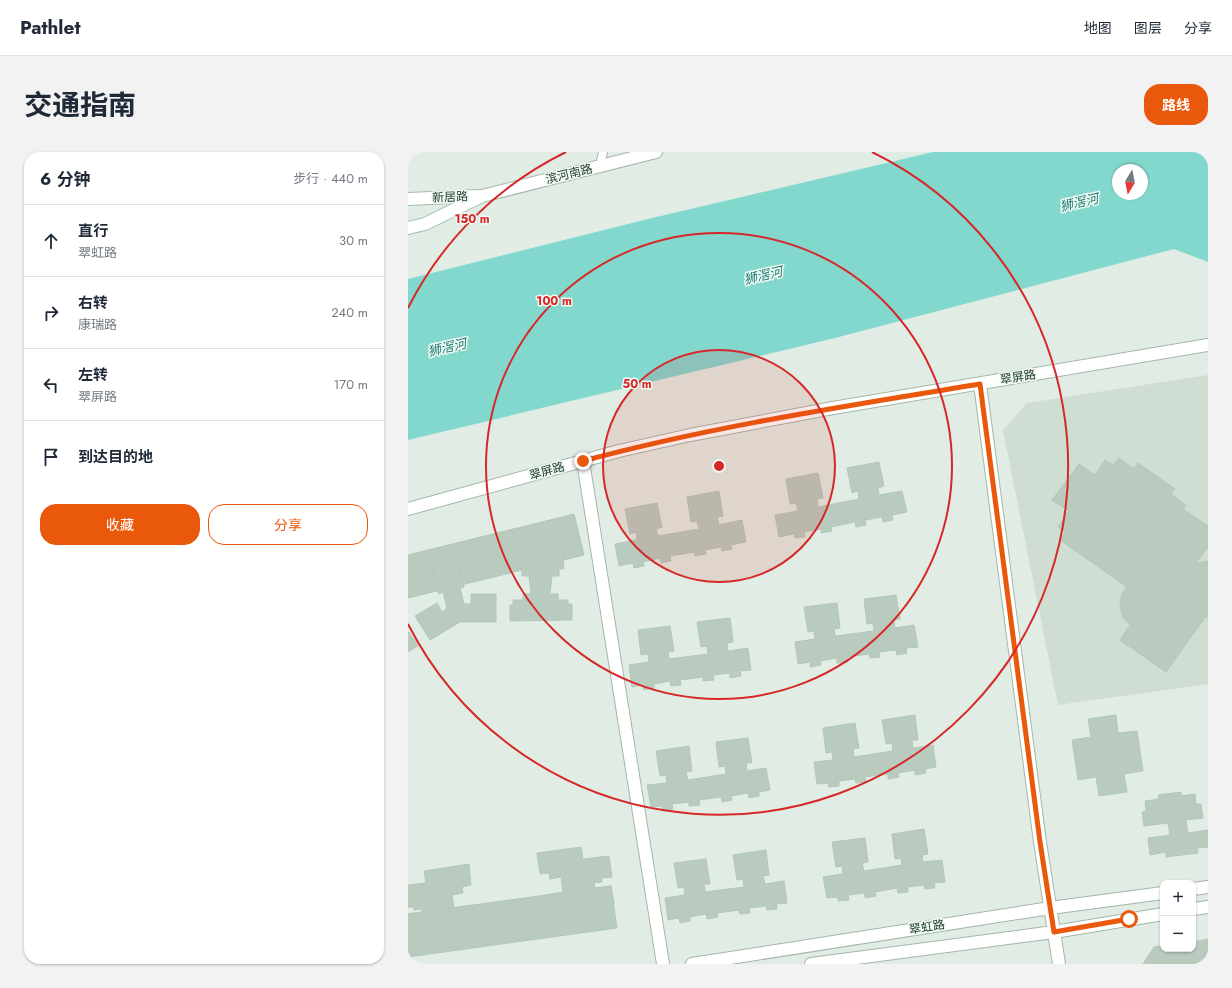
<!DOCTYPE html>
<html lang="zh">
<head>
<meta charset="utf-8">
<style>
  body { margin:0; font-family:Jost,"Noto Sans SC",sans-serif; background:#f2f2f3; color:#1f2937 }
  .controls { position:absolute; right:12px; bottom:12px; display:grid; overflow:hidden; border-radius:8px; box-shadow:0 1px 3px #0004 }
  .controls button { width:36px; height:36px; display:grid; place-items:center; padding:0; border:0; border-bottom:1px solid #e0e1e3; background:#fff; color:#1f2937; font:20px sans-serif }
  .compass { position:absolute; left:704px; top:12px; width:36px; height:36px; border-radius:50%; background:#fff; box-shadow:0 1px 3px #0004; rotate:190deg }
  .stop { position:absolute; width:12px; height:12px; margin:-9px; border:3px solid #ea580c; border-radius:50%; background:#fff }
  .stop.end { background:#ea580c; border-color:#fff; box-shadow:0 1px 4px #0008 }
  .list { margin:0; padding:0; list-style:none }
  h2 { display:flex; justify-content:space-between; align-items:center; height:52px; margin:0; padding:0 16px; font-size:17px }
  h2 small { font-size:13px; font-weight:400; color:#747a83 }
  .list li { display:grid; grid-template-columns:26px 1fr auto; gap:12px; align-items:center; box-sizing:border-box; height:72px; padding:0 16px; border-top:1px solid #e0e1e3 }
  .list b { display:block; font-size:15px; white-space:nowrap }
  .list p { margin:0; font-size:13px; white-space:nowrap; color:#747a83 }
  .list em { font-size:13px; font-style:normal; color:#747a83 }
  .actions { display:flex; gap:8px; padding:12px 16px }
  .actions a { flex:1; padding:9px 0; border:1px solid #ea580c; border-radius:16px; text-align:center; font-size:14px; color:#ea580c }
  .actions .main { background:#ea580c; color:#fff }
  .icon { flex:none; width:22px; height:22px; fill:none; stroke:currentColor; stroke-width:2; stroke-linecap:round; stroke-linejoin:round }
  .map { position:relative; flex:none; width:800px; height:812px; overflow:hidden; border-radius:16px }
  header { display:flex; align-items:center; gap:24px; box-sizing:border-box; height:56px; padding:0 20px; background:#fff; border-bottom:1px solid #e0e1e3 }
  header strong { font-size:19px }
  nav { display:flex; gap:22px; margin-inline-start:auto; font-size:14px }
  .intro { display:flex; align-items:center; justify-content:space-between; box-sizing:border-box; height:96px; padding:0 24px }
  h1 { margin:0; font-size:28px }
  .button { padding:10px 18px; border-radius:16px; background:#ea580c; color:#fff; font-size:14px; font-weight:700 }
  main { display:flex; gap:24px; padding:0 24px }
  aside { flex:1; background:#fff; border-radius:16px; box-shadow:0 1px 3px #0004 }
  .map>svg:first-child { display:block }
  .built { fill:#cfddd3 }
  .water { fill:#83d8ce; fill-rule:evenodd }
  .building { fill:#b9cbbf; stroke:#b3c7b9 }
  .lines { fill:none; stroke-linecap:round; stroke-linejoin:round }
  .service-casing { stroke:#a3b6aa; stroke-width:10 }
  .minor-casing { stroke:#a3b6aa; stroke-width:14 }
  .tertiary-casing { stroke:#a3b6aa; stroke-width:14 }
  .secondary-casing { stroke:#a1bdac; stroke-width:14 }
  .service { stroke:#fff; stroke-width:8 }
  .minor { stroke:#fff; stroke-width:12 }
  .tertiary { stroke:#fff; stroke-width:12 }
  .secondary { stroke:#fff; stroke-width:12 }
  .route { stroke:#ea580c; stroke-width:5 }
  .ring { fill:none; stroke:#d62828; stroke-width:2 }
  .labels { text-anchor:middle; stroke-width:3; stroke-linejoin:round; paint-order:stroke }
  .street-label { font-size:12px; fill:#1f402e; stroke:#f2f9f3 }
  .water-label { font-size:13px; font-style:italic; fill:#137b72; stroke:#f2f9f3 }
  .centre { fill:#d62828; stroke:#f2f9f3; stroke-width:2 }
  .ring-label { font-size:12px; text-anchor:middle; font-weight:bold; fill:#d62828; stroke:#f2f9f3; stroke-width:3; stroke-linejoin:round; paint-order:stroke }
</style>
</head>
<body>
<header>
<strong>Pathlet</strong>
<nav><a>地图</a><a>图层</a><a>分享</a></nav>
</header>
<div class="intro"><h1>交通指南</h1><a class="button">路线</a></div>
<main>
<aside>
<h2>6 分钟<small>步行 · 440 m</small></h2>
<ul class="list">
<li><svg class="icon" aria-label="ahead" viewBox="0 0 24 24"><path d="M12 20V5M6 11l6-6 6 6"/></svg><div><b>直行</b><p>翠虹路</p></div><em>30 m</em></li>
<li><svg class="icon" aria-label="right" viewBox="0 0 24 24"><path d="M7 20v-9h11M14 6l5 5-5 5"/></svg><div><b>右转</b><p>康瑞路</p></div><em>240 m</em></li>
<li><svg class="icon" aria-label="left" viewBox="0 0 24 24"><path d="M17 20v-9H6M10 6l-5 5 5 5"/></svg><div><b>左转</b><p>翠屏路</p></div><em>170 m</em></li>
<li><svg class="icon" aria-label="arrive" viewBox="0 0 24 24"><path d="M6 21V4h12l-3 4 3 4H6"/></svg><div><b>到达目的地</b></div></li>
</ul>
<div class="actions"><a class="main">收藏</a><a>分享</a></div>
</aside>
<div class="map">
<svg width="800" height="812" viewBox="0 0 800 812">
  <rect width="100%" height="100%" fill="#e1ede4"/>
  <polygon class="built" points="800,223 800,532 650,553 595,278 619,251"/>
  <path class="water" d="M525 0H800V110L766 97 427 186 0 288V127L240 67ZM710 18H734V42H710Z"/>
  <g class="building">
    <polygon points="711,306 726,317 730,311 767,337 763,342 778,353 775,357 800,374 800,395 788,411 800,409 800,465 798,464 758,520 712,488 722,473 716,467 713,459 712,450 714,442 719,435 652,388 658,380 650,375 661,359 644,348 671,312 687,323 697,308 705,313"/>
    <polygon points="471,310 476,334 470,336 471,343 494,339 499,360 484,363 485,368 475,370 474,365 457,368 458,373 448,375 447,370 423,375 424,379 413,381 413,377 396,380 397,385 387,386 386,382 371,385 367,363 390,359 388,351 382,352 378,327 410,321 415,346 409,347 410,355 451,347 450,339 444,341 439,316"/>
    <polygon points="311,339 315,364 309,365 311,373 334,368 338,390 323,393 324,397 314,399 313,395 297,398 298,402 287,404 287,400 262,404 263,409 253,411 252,406 235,410 236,414 226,416 225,411 211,414 207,392 229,388 228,380 222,382 217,357 249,351 254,375 248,377 250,384 291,377 289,369 283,370 279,345"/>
    <polygon points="166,362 176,403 0,446 0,403"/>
    <polygon points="109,403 155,403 156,417 151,417 151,424 144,424 142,442 150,442 150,448 160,448 160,452 164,452 164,468 102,469 102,453 105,453 105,448 115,448 115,442 123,442 121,424 114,424 114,417 109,417"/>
    <polygon points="49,410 56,435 52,436 56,452 63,452 63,442 88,442 88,470 52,470 22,488 7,464 29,451 34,460 39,456 35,440 31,442 24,417"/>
    <polygon points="488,443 492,467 486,468 487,476 506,473 510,495 498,496 499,501 489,503 488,498 471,500 472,505 462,506 461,502 439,505 440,510 429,511 429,506 412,509 413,513 402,515 402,510 390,512 387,490 407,487 406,479 400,480 396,455 429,451 432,476 426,477 427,484 466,479 465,471 459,472 456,447"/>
    <polygon points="322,466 325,490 319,491 320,499 340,496 343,518 332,519 333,524 322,526 322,521 305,523 306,528 295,529 295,525 272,528 273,533 263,534 262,529 246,532 246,536 236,538 235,533 224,535 221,513 241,510 240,502 233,503 230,478 262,474 266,499 260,500 261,507 300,502 299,494 293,495 289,470"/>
    <polygon points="1,480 10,494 0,500 0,481"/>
    <polygon points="507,563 510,588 504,588 505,596 525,593 528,615 517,617 518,621 507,623 507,618 490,621 491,625 480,627 480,622 457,625 458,630 448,631 447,627 431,629 431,634 421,635 420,631 409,632 406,610 425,608 424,600 418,601 415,576 447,571 451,596 445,597 446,605 485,599 484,591 478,592 474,568"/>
    <polygon points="708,563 710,581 729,579 735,619 716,622 719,640 691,644 688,625 670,628 664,588 683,585 680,567"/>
    <polygon points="340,586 344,611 338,611 339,619 358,616 362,638 351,640 351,644 341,646 340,641 323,644 324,648 314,650 313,645 291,648 292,653 281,654 281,650 264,652 265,657 255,658 254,654 243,655 239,633 259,631 258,623 252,624 248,599 281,594 284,619 278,620 280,628 318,622 317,614 311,615 308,590"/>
    <polygon points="773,640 773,644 787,642 788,652 793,652 795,666 778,668 780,681 800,678 800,695 789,696 790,701 758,705 758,700 742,703 740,686 762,683 760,671 736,674 734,660 738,659 737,649 751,647 750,643"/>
    <polygon points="516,677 520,702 514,703 515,710 534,708 537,730 526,731 527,736 517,737 516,733 500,735 500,740 490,741 489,736 467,740 468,744 457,746 457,741 440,743 441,748 430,749 430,745 419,746 415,725 435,722 434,714 428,715 424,690 457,686 460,710 454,711 456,719 494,713 493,706 487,707 484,682"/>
    <polygon points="173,695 175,707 201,704 204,725 193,726 194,730 186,731 187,736 203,734 206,752 140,761 138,743 155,740 153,725 142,727 141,721 132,722 129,701"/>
    <polygon points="358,698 361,723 355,724 357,732 376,729 379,751 368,752 369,757 359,758 358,754 341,756 342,761 332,762 331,758 309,761 310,765 299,767 298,762 282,765 282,769 272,771 271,766 260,768 257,746 277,743 276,735 270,736 266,711 298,707 302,732 296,732 297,740 336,735 335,727 329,728 325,703"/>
    <polygon points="61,712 63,733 54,735 55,741 44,743 46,756 64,753 66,773 1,782 0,762 14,760 14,757 6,758 5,755 0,755 0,733 18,731 16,719"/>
    <polygon points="203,734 209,776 0,805 0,762"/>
    <polygon points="800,787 800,812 735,812 746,795 755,794 755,797 785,797 785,790"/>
  </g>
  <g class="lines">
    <defs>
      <polyline id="service" points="192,14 195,0"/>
      <polyline id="minor" points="175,309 255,812"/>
      <g id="tertiary">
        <polyline points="74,44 248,0"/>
        <polyline points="572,232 632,690 651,812"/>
        <polyline points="0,357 211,299 282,283 425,256 800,193"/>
        <polyline points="785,737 800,735"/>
        <polyline points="785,757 800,755"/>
        <polyline points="284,812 642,756 755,741"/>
        <polyline points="403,812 646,780 755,762"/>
      </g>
      <g id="secondary">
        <polyline points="0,47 69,44"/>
        <polyline points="0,76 17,72 74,44"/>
      </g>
    </defs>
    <use href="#service" class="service-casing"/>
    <use href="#minor" class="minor-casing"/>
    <use href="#tertiary" class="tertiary-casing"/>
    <use href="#secondary" class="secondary-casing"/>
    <use href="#service" class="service"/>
    <use href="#minor" class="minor"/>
    <use href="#tertiary" class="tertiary"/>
    <use href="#secondary" class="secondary"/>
  </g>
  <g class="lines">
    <path class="route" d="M175 309C305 274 439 254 572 232L632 690 646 780 721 767"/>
  </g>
  <circle cx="311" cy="314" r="116" fill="#d62828" fill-opacity=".12"/>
  <g class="ring">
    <circle cx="311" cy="314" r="116"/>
    <circle cx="311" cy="314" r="233"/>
    <path d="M0 156A349 349 0 0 1 158 0M464 0A349 349 0 1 1 0 472"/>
  </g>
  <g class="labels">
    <g class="street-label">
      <text transform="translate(161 22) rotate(-14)" y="4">滨河南路</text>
      <text transform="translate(42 45) rotate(-2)" y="4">新居路</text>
      <text transform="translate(610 225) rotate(-9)" y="4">翠屏路</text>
      <text transform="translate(139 319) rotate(-16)" y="4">翠屏路</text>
      <text transform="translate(519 775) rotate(-9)" y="4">翠虹路</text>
    </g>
    <g class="water-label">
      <text transform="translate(671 50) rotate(-13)" y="5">狮滘河</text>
      <text transform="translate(355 123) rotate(-13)" y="5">狮滘河</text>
      <text transform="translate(39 195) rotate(-13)" y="5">狮滘河</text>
    </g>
  </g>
  <circle cx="311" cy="314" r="6" class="centre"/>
  <g class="ring-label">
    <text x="64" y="71">150 m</text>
    <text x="146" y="153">100 m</text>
    <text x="229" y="236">50 m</text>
  </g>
</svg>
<div class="controls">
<button>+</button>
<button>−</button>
</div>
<svg class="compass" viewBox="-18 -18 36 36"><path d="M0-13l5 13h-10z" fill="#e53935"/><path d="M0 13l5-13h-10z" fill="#747a83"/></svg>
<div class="stop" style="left:721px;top:767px"></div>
<div class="stop end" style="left:175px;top:309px"></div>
</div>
</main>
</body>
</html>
